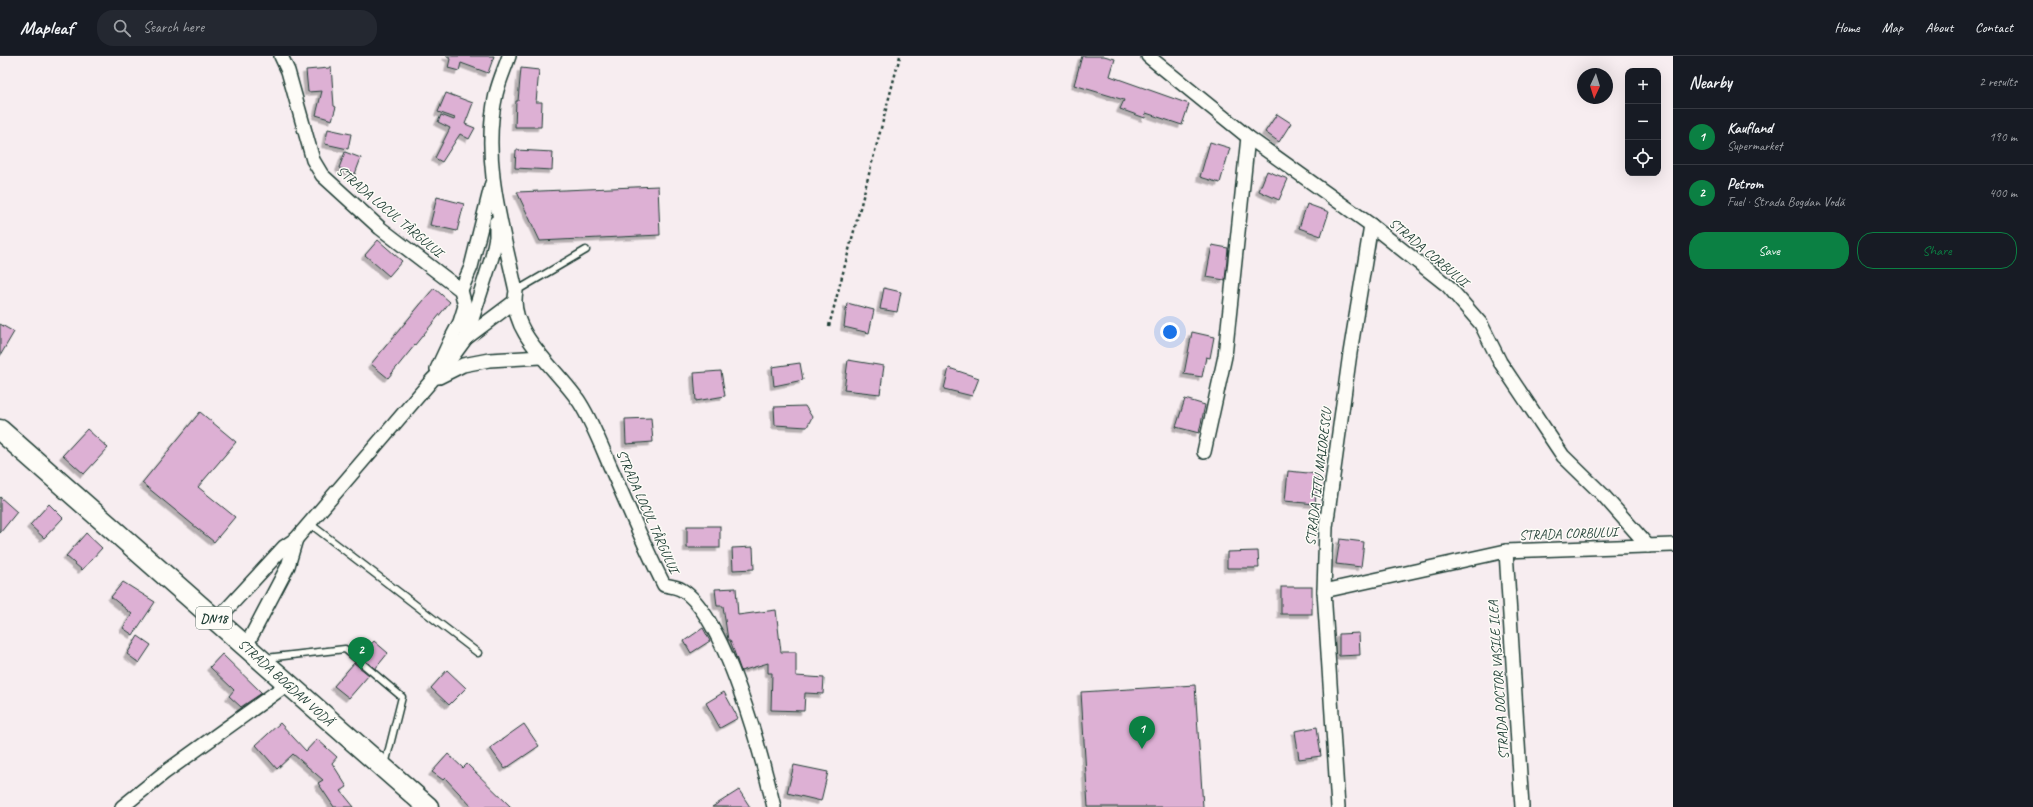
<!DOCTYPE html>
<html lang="en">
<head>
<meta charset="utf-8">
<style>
  body { margin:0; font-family:Caveat,sans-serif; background:#242831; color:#f1f3f6 }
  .controls { position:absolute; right:12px; top:12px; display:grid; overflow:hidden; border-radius:8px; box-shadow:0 4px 16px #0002 }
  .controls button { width:36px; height:36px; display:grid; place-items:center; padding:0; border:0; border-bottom:1px solid #363941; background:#171b24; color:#f1f3f6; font:20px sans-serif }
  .compass { position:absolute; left:1577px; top:12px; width:36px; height:36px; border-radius:50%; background:#171b24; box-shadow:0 4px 16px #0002; rotate:184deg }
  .you { position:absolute; left:1170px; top:276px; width:14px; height:14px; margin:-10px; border:3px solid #fff; border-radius:50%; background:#1a73e8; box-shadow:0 0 0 6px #1a73e833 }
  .badge { display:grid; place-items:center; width:26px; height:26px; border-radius:50%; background:#0b8043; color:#fff; font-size:13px; font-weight:700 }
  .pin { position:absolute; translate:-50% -33px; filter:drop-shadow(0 1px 2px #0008) }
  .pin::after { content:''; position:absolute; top:21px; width:14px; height:12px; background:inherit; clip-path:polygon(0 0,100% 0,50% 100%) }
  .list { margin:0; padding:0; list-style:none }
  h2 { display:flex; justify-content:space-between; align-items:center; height:52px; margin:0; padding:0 16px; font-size:17px }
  h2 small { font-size:13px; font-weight:400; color:#9ea1a6 }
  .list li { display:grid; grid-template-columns:26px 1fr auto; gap:12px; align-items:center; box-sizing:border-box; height:56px; padding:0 16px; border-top:1px solid #363941 }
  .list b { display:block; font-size:15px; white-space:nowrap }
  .list p { margin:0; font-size:13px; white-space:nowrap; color:#9ea1a6 }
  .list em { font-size:13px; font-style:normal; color:#9ea1a6 }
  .actions { display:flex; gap:8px; padding:12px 16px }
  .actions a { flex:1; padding:9px 0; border:1px solid #0b8043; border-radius:16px; text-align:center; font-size:14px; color:#0b8043 }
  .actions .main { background:#0b8043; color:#fff }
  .icon { flex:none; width:22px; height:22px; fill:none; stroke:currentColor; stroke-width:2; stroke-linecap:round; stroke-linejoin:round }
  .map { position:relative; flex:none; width:1673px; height:751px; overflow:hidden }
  header { display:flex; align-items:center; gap:24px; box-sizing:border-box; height:56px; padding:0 20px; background:#171b24; border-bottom:1px solid #363941 }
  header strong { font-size:19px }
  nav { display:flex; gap:22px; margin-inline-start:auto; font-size:14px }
  .search { width:280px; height:36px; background:#242831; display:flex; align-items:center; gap:10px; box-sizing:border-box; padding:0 14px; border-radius:16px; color:#9ea1a6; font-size:15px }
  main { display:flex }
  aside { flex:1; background:#171b24 }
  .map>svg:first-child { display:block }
  .building { fill:#ddb0d4; stroke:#1f3d34; filter:url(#shadow) }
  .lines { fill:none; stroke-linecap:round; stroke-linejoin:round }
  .lane-casing { stroke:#1f3d34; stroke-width:9 }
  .street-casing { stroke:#1f3d34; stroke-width:16 }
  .primary-casing { stroke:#1f3d34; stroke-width:23 }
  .path { stroke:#1f3d34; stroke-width:2.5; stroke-dasharray:3 3; stroke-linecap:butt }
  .lane { stroke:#fdfcf7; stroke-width:6 }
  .street { stroke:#fdfcf7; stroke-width:13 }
  .primary { stroke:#fdfcf7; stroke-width:20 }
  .labels { text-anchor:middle; stroke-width:3; stroke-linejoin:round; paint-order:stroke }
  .shield { fill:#fdfcf7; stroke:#62766e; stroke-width:1 }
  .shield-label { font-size:13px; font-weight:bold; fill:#1f3d34 }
  .street-label { font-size:14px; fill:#1f3d34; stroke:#fdfcf7 }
</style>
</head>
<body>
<header>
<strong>Mapleaf</strong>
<div class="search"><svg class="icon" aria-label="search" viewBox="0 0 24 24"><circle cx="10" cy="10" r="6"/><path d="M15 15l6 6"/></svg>Search here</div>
<nav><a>Home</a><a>Map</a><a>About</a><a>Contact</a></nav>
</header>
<main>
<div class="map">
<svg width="1673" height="751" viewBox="0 0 1673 751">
  <defs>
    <filter id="shadow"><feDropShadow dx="-3.5" dy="3.5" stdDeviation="0" flood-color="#0004"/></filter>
  </defs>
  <rect width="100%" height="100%" fill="#f7edf0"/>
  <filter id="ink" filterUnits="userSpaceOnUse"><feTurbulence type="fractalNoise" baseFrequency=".025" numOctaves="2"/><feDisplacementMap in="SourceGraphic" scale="8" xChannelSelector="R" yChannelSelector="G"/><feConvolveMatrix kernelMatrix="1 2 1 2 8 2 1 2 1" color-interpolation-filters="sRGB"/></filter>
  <g filter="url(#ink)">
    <g class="building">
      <polygon points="446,0 494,0 488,17 461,7 459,15 448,12 450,3"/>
      <polygon points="1082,0 1104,0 1115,3 1110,20 1189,48 1182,69 1146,57 1145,62 1120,53 1124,44 1074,29"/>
      <polygon points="330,10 331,10 334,50 336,51 332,64 316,59 322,35 308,36 306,14 329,12"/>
      <polygon points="521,12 539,14 536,46 542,46 541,71 515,71 516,45 518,45"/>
      <polygon points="446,37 473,47 465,68 475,72 469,83 460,78 442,106 435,102 450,72 438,66 441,59 454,64 455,62 438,56"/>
      <polygon points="1277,58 1291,67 1279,86 1265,76"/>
      <polygon points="328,73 351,78 348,93 325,88"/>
      <polygon points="1210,86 1230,92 1220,127 1200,121"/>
      <polygon points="516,94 553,96 552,114 515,112"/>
      <polygon points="345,96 361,102 355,118 339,112"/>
      <polygon points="1267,115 1288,123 1279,144 1259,135"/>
      <polygon points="658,130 660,179 540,185 517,136"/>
      <polygon points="437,141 464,148 457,175 430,169"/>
      <polygon points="1307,148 1329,156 1321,180 1299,172"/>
      <polygon points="378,184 402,205 389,220 365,199"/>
      <polygon points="1212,189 1228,192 1225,224 1206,221"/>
      <polygon points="434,232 450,246 388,322 371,308"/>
      <polygon points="884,232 901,236 897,256 880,253"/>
      <polygon points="847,247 874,254 869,277 844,271"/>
      <polygon points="0,268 14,276 0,300"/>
      <polygon points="1192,276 1214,281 1210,302 1206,301 1202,321 1184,318"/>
      <polygon points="848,304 884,310 880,338 844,334"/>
      <polygon points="800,307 803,324 774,330 772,311"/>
      <polygon points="949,312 979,322 972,340 944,333"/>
      <polygon points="721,315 725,340 696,345 694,317"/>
      <polygon points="1185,343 1205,349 1199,377 1176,371"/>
      <polygon points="805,350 812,361 807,371 775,369 774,351"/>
      <polygon points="200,356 236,386 198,431 235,461 214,486 142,427"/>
      <polygon points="651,362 653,386 626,388 625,363"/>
      <polygon points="87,373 108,392 84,418 63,399"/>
      <polygon points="1288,415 1318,418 1315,448 1285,445"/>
      <polygon points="0,441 17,456 0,477"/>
      <polygon points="49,448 63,462 44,482 30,469"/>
      <rect x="687" y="470" width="33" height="22"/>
      <polygon points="86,477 102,492 82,514 66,500"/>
      <polygon points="1340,483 1364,486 1361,511 1336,508"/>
      <polygon points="753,491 754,513 733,514 732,492"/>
      <polygon points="1258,495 1259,512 1227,512 1227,496"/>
      <polygon points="123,526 155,546 133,579 123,572 132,558 111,541"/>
      <rect x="1281" y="531" width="31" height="27"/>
      <polygon points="736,532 738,559 776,554 781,596 796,596 796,620 824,622 823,638 805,637 804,655 771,654 772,617 768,617 768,607 741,615 730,584 728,584 723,550 717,550 715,533"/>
      <polygon points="703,572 710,585 691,597 684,585"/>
      <polygon points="1359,577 1360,599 1339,600 1339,578"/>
      <polygon points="138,580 151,589 139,607 127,598"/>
      <polygon points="374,585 388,597 375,613 360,600"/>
      <polygon points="222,598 262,637 241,651 229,640 234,634 210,611"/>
      <polygon points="354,607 369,619 349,642 334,630"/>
      <polygon points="447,614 466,632 449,649 431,632"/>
      <polygon points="1195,629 1203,751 1088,751 1081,636"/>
      <polygon points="724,636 738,662 720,672 706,647"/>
      <polygon points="280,667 306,695 317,683 337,701 332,707 347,731 341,735 354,751 334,751 318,727 323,724 293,698 277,713 256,689"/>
      <polygon points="524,668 539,690 505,713 490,692"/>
      <polygon points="1317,671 1321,700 1299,703 1295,675"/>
      <polygon points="448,698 463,712 467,708 511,751 472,751 445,722 443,724 432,716"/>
      <polygon points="794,709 828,716 821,745 787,737"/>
      <polygon points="739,734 750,751 712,751"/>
    </g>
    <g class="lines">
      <defs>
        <g id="lane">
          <polyline points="516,235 586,194"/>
          <polyline points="309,467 478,597"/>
          <polyline points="266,602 345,593 402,641 385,709"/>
        </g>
        <g id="street">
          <polyline points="281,0 288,15 313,104 322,119 380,172 461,234 465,250 460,266 450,285 437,313"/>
          <path d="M509 0C505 12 499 25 496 38 481 103 502 171 516 235 507 277 559 314 580 347 592 366 601 389 610 410 628 450 644 490 664 529 670 530 677 531 682 534 725 560 762 701 774 751"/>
          <polyline points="1148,0 1248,81 1371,169 1448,230 1481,268 1500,306 1563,400 1603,439 1648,490"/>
          <polyline points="461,234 471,211 492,127"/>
          <polyline points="466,282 514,246"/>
          <polyline points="439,321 463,309 489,304 541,301"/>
          <polyline points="1204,396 1225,300 1248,81"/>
          <polyline points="1506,495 1522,751"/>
          <polyline points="1324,535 1506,495 1673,489"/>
          <polyline points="216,565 284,491 296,483 432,324 444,312 466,282 492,201 496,181 496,166"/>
          <polyline points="246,590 288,510 296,483"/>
          <polyline points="122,751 164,717 289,627"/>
          <polyline points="1338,751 1324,535 1326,471 1350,297 1371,169"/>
        </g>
        <polyline id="primary" points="0,374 428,751"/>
      </defs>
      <use href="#lane" class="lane-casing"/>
      <use href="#street" class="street-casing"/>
      <use href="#primary" class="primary-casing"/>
      <polyline class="path" points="829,270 900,0"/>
      <use href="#lane" class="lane"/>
      <use href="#street" class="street"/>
      <use href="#primary" class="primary"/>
    </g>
  </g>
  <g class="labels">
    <rect class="shield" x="196" y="551" width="36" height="22" rx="3"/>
    <g class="shield-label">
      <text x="214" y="567">DN18</text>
    </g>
    <g class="street-label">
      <text transform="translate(390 155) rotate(40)" y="5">STRADA LOCUL TÂRGULUI</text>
      <text transform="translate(1429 196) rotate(40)" y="5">STRADA CORBULUI</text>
      <text transform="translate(1318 421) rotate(-83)" y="5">STRADA TITU MAIORESCU</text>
      <text transform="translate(648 455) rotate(66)" y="5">STRADA LOCUL TÂRGULUI</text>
      <text transform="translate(1568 477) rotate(-2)" y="5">STRADA CORBULUI</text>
      <text transform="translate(1498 624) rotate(-94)" y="5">STRADA DOCTOR VASILE ILEA</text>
      <text transform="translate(286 626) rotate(42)" y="5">STRADA BOGDAN VODĂ</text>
    </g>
  </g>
</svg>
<div class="controls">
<button>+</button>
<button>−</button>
<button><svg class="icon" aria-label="locate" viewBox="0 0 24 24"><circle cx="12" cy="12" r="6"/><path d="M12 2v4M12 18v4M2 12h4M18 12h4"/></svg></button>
</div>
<svg class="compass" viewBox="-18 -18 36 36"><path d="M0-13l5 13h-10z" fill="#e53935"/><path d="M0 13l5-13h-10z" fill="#9ea1a6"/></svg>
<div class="you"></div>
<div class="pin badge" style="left:1142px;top:693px">1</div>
<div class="pin badge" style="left:361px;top:614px">2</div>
</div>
<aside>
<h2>Nearby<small>2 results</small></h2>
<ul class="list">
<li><span class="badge">1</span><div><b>Kaufland</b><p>Supermarket</p></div><em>190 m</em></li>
<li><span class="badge">2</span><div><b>Petrom</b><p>Fuel · Strada Bogdan Vodă</p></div><em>400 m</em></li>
</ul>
<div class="actions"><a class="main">Save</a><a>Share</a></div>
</aside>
</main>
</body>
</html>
